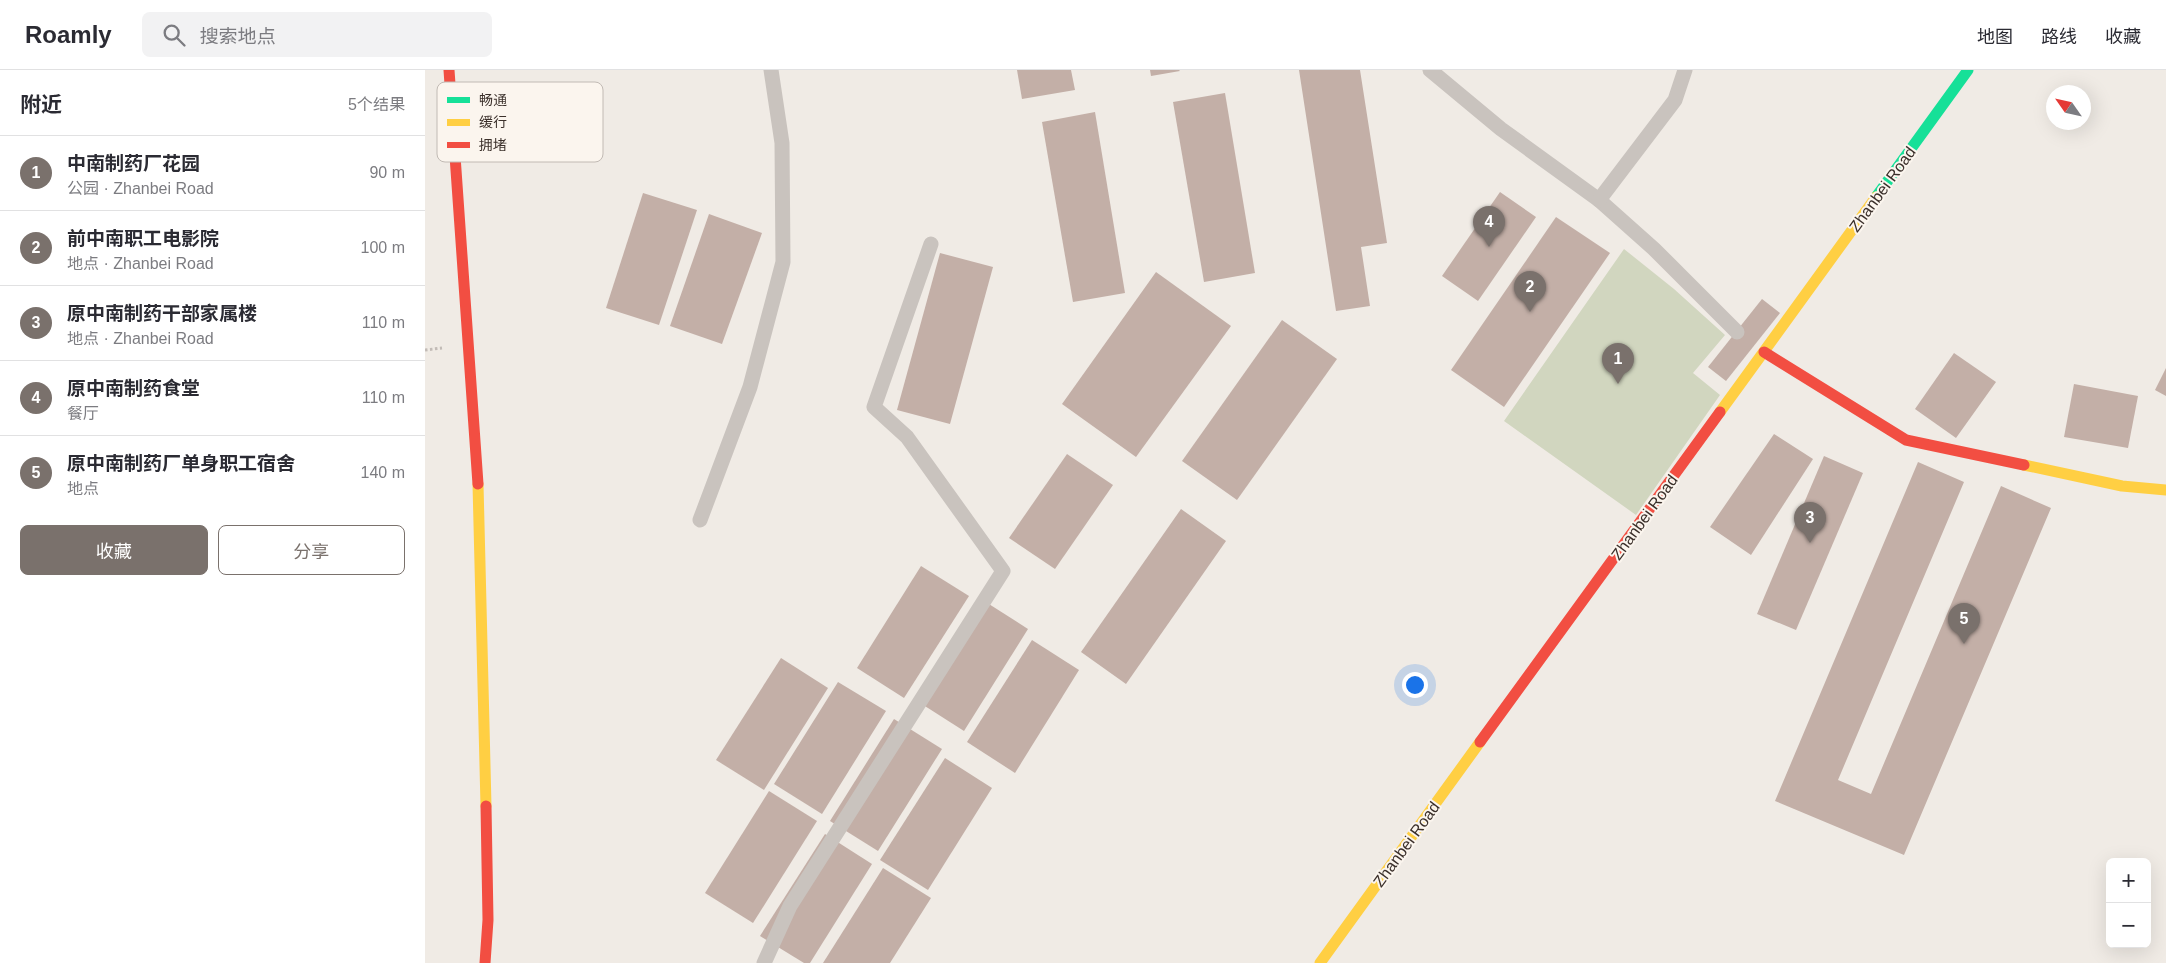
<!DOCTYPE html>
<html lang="zh">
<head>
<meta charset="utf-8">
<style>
  body { margin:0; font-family:Helvetica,"Noto Sans SC",sans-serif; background:#f2f2f3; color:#2b2b33 }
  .controls { position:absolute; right:15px; bottom:15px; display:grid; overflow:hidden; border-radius:8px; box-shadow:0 5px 20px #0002 }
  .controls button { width:45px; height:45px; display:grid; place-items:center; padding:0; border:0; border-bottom:1px solid #e1e1e2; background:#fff; color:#2b2b33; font:25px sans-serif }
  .compass { position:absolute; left:1621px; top:15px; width:45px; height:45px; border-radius:50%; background:#fff; box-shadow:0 5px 20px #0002; rotate:304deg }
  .you { position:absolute; left:989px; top:614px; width:18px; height:18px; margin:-12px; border:4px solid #fff; border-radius:50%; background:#1a73e8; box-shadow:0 0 0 8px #1a73e833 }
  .badge { display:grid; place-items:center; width:32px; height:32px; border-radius:50%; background:#7a716c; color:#fff; font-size:16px; font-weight:700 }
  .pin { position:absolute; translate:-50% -41px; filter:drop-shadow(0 1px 2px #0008) }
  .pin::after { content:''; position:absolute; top:26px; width:18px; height:15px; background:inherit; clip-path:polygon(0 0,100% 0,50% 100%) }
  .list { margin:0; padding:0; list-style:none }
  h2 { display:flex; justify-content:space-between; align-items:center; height:65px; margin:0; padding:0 20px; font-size:21px }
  h2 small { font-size:16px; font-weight:400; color:#7c7c81 }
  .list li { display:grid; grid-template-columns:32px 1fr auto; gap:15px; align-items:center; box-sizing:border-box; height:75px; padding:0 20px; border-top:1px solid #e1e1e2 }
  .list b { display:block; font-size:19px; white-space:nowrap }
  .list p { margin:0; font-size:16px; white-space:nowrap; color:#7c7c81 }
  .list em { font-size:16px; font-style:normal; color:#7c7c81 }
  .actions { display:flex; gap:10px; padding:15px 20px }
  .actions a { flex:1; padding:11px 0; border:1px solid #7a716c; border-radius:8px; text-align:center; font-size:18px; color:#7a716c }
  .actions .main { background:#7a716c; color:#fff }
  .icon { flex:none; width:28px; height:28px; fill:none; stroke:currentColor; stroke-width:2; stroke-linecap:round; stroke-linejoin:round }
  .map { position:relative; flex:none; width:1741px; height:893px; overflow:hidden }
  header { display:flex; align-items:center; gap:30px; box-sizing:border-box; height:70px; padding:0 25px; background:#fff; border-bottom:1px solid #e1e1e2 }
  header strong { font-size:24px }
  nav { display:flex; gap:28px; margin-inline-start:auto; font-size:18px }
  .search { width:350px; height:45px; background:#f2f2f3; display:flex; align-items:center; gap:12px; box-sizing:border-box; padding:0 18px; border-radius:8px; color:#7c7c81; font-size:19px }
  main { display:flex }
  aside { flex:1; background:#fff }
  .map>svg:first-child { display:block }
  .green { fill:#d1d6bf }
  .building { fill:#c3afa7 }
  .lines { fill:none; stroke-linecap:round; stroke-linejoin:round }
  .path { stroke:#c2bbb6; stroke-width:3; stroke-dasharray:2.5 2.5; stroke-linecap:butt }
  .lane { stroke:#c9c3be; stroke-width:15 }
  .fast { stroke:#16e098; stroke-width:11 }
  .slow { stroke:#ffcf43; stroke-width:11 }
  .jam { stroke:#f24e42; stroke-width:11 }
  .labels { text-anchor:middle; stroke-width:4; stroke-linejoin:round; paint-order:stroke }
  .street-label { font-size:16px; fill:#3b302b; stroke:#fbf5ee }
  .key { fill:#fbf5ee; stroke:#c1bab4; stroke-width:1 }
  .key-label { font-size:14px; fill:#3b302b }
</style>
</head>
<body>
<header>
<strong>Roamly</strong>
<div class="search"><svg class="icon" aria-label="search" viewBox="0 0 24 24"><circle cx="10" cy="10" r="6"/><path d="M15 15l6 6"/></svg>搜索地点</div>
<nav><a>地图</a><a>路线</a><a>收藏</a></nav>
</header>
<main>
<aside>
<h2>附近<small>5个结果</small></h2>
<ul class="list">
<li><span class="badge">1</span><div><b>中南制药厂花园</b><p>公园 · Zhanbei Road</p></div><em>90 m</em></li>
<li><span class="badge">2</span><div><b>前中南职工电影院</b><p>地点 · Zhanbei Road</p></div><em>100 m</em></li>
<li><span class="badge">3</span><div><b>原中南制药干部家属楼</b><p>地点 · Zhanbei Road</p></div><em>110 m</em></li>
<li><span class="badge">4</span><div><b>原中南制药食堂</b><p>餐厅</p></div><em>110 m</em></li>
<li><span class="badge">5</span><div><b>原中南制药厂单身职工宿舍</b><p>地点</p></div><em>140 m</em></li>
</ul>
<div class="actions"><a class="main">收藏</a><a>分享</a></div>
</aside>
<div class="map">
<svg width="1741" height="893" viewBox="0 0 1741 893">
  <rect width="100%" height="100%" fill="#f0ebe5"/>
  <polygon class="green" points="1199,179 1249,219 1300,265 1268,303 1295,325 1211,445 1079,351"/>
  <g class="building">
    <polygon points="592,0 646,0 650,20 597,29"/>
    <polygon points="725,0 754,0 755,1 726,6"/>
    <polygon points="874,0 935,0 962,173 936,177 945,236 911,241"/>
    <polygon points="800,23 830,203 779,212 748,32"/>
    <polygon points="670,42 700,223 648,232 617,52"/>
    <polygon points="1075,122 1111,147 1053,231 1017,206"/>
    <polygon points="218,123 272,140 234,255 181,238"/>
    <polygon points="284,144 337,163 297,274 245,256"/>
    <polygon points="1131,147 1185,183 1079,337 1026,300"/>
    <polygon points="515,183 568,197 525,354 472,340"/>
    <polygon points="731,202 806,256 711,387 637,334"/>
    <polygon points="1337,229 1355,243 1301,311 1283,297"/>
    <polygon points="857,250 912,289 812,430 757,391"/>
    <polygon points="1529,283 1571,312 1531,368 1490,339"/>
    <polygon points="1741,298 1741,326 1730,320"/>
    <polygon points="1649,314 1713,326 1703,378 1639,367"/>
    <polygon points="1349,364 1388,389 1326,485 1285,457"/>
    <polygon points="642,384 688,415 630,499 584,468"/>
    <polygon points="1399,386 1438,403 1371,560 1332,544"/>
    <polygon points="1493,392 1539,412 1413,710 1446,724 1576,416 1626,438 1479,785 1350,731"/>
    <polygon points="756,439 801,471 701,614 656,582"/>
    <polygon points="496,496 544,526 479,628 432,598"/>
    <polygon points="556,529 603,559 539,661 492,631"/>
    <polygon points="607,570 654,600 590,703 542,672"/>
    <polygon points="356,588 403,618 339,720 291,690"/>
    <polygon points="413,612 461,641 397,744 349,714"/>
    <polygon points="469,649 517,679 453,781 405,751"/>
    <polygon points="520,688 567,718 503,820 455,790"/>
    <polygon points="344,721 392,751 328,853 280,823"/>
    <polygon points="400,764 447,794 385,893 379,893 335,866"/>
    <polygon points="458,798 506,828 465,893 398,893"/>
  </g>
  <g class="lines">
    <polyline class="path" points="0,280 17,278"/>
    <g class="lane">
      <polyline points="1005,0 1076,59 1174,130 1229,179 1312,262"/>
      <polyline points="1174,130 1250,30 1260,0"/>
      <polyline points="275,450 325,317 358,192 357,73 346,0"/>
      <polyline points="339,893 365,836 578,501 482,367 449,337 506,174"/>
    </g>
    <polyline class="fast" points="1451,127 1543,0"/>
    <g class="slow">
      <polyline points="1295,342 1451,127"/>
      <polyline points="1599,395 1697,416 1741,420"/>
      <polyline points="53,414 61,736"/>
      <polyline points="895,893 1055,672"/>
    </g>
    <g class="jam">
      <polyline points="24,0 53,414"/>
      <polyline points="1339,282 1481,370 1599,395"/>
      <polyline points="1055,672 1295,342"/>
      <polyline points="60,893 63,850 61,736"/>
    </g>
  </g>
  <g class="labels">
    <g class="street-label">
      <text transform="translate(1457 119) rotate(-54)" y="6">Zhanbei Road</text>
      <text transform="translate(1219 447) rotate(-54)" y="6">Zhanbei Road</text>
      <text transform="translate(981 774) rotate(-54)" y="6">Zhanbei Road</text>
    </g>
  </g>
  <rect x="12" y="12" width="166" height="80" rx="8" class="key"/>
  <rect x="22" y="27" width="23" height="6" fill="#16e098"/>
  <rect x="22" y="49" width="23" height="7" fill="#ffcf43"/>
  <rect x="22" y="72" width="23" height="6" fill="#f24e42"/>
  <g class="key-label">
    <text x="54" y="35">畅通</text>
    <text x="54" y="57">缓行</text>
    <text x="54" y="80">拥堵</text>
  </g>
</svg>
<div class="controls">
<button>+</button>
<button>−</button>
</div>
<svg class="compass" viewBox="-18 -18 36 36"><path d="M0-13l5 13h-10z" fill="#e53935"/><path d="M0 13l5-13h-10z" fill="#7c7c81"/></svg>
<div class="you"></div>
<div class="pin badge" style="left:1193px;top:314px">1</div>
<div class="pin badge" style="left:1105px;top:242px">2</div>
<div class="pin badge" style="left:1385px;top:473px">3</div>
<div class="pin badge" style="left:1064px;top:177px">4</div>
<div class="pin badge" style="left:1539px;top:574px">5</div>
</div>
</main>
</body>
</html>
